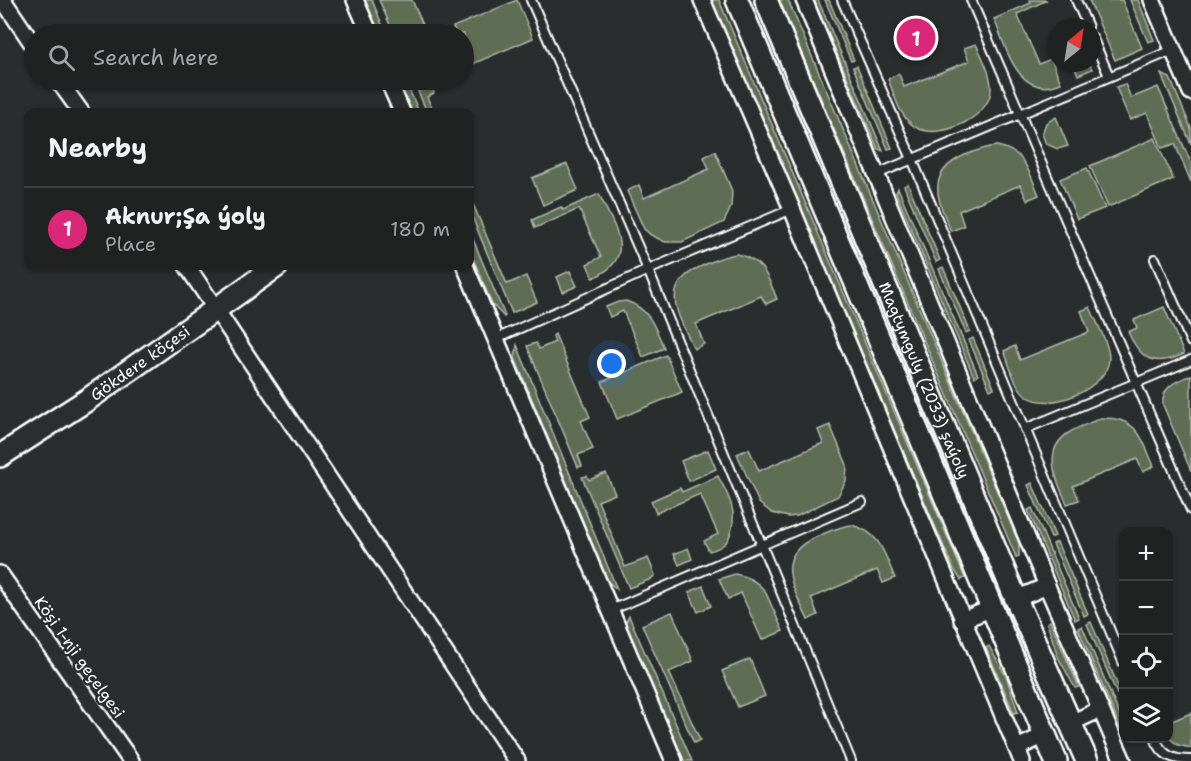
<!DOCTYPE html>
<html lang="en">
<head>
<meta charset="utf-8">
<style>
  body { margin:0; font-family:"Shantell Sans",sans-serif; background:#2d2f2f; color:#f1f3f6 }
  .controls { position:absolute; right:18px; bottom:18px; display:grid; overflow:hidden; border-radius:12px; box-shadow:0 2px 4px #0004 }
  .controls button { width:54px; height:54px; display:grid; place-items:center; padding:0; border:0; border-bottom:2px solid #3d3f40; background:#202222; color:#f1f3f6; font:30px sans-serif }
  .compass { position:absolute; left:1047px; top:18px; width:54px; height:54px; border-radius:50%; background:#202222; box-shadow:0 2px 4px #0004; rotate:30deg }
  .you { position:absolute; left:612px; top:364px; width:21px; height:21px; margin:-15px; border:4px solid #fff; border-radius:50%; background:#1a73e8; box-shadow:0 0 0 9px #1a73e833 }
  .badge { display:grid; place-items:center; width:39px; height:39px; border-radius:50%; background:#db2777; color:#fff; font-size:20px; font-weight:700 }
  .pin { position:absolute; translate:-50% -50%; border:3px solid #fff; box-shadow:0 2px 6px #0006 }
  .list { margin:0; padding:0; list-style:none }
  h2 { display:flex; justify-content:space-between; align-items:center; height:78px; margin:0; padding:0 24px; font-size:26px }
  h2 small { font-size:20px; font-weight:400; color:#a2a4a5 }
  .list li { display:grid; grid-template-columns:39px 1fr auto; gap:18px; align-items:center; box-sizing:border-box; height:84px; padding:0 24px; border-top:2px solid #3d3f40 }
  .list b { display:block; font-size:22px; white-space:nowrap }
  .list p { margin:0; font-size:20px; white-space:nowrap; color:#a2a4a5 }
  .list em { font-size:20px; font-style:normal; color:#a2a4a5 }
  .icon { flex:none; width:33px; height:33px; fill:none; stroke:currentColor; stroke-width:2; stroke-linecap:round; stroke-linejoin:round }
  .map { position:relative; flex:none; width:1191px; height:761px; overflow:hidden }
  .search { position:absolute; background:#202222; box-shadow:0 2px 4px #0004; left:24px; top:24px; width:450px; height:66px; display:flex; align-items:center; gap:15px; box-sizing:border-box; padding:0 21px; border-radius:33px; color:#a2a4a5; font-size:22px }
  .panel { position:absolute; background:#202222; box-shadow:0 2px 4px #0004; left:24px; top:108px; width:450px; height:162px; border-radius:12px }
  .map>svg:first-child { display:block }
  .green { fill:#616d55; stroke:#b0b6aa; stroke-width:1.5 }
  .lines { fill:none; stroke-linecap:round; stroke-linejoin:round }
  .lane-casing { stroke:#fff; stroke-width:12 }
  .street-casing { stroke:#fff; stroke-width:20 }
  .secondary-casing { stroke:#fff; stroke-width:26 }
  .lane { stroke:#2a2d2e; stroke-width:8 }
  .street { stroke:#2a2d2e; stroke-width:15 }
  .secondary { stroke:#2a2d2e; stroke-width:21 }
  .labels { text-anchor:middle; stroke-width:5; stroke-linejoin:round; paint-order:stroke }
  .street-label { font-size:16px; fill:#fff; stroke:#2a2d2e }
</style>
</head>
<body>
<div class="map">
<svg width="1191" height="761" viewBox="0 0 1191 761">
  <rect width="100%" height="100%" fill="#2a2d2e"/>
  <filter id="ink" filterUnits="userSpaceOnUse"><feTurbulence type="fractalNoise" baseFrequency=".0167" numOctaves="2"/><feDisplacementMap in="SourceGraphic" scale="12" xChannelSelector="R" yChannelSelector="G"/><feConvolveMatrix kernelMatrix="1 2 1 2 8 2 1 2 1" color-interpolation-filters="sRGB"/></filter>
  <g filter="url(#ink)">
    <g class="green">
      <polygon points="364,0 372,0 386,34 379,34"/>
      <polygon points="379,0 412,0 427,34 394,34"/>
      <polygon points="517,0 533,38 470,65 464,51 464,34 457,34 453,27"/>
      <polygon points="711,0 719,0 965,578 961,580 953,568"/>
      <polygon points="779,0 788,0 1019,543 1019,556 1016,557"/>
      <polygon points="814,0 818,0 883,151 878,149"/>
      <polygon points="825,0 829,0 854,60 851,61"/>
      <path d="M1030 0H1047L1017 14 1039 64 1051 59 1061 83C1018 101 1007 49 994 19L1031 3Z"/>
      <polygon points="1089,0 1122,0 1142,48 1115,60"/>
      <polygon points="1130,0 1138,0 1154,40 1148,42"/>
      <path d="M976 44C982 57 991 73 991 88 992 116 943 139 919 129 900 121 895 96 888 79L899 74 904 87 969 61 964 48Z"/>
      <polygon points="1073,63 1089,63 1092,69 1078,75"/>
      <polygon points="857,66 892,148 888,149 853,67"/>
      <polygon points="1161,74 1170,78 1191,128 1191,144"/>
      <polygon points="397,80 405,80 419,112 411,112"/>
      <polygon points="413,80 429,80 434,93 427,97 434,112 427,112"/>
      <polygon points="1125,84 1131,98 1158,87 1191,163 1191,182 1175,144 1162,148 1147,113 1130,120 1116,87"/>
      <polygon points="1056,117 1068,146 1058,149 1046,144 1042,134 1046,123"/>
      <polygon points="1155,138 1173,179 1108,207 1090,166"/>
      <path d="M997 146C1025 151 1029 172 1039 195L1027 200 1020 185 959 211 964 226 951 231C937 199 925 173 965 155 976 151 985 147 997 146Z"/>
      <polygon points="715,151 732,191 731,207 724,222 682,242 665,242 651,235 644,229 627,191 639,185 644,198 709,169 704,157"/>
      <polygon points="567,164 578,190 543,205 532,178"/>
      <polygon points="1087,168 1105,208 1077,219 1060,179"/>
      <polygon points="908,184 940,260 936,262 904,186"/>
      <polygon points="898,188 978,375 974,377 896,193"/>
      <path d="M599 194C614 227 639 258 593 278L587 264 601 257 579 209 535 228 532 220 561 207 563 210Z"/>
      <polygon points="470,197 507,284 526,276 537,302 512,313 470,212"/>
      <polygon points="470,232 505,316 504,317 492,304 470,251"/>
      <path d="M737 254C764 261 767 275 777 299L766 304 761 296 696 324 704 344 694 349C679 316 657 286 702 266 713 261 724 255 737 254Z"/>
      <polygon points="943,267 970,331 966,333 939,269"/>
      <polygon points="570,271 577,286 563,292 557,277"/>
      <path d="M626 301C650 309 655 327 664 348L643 357 623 311 610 317 606 307 618 302Z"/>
      <path d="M1090 307C1096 322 1109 343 1109 359 1108 388 1049 413 1027 396 1014 387 1010 365 1004 351L1015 346 1020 360 1089 332 1081 311Z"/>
      <path d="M1164 307 1184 354C1155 367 1141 361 1128 332L1137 328 1134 320Z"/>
      <polygon points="555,334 590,417 581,421 593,449 578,455 582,466 578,467 527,346 536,343 539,349 555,342 553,336"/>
      <polygon points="973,338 994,388 990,390 969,340"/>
      <polygon points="517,345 617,589 607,581 515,358"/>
      <polygon points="666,355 682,392 617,419 602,382"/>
      <path d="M1191 375V471L1163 405C1161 386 1177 381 1191 375Z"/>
      <path d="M1101 418C1138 417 1141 437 1154 466L1143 472 1137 459 1073 486 1079 500 1067 504C1057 481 1040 450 1070 432 1079 426 1091 423 1101 418Z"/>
      <polygon points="830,425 847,465 846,481 838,496 797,516 788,517 772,513 759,503 737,454 749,449 759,471 823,443 818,430"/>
      <polygon points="708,450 716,469 689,481 681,461"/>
      <polygon points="606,473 615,494 598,501 625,567 648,558 655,575 651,579 629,588 582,477 587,476 589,480"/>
      <path d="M718 476C723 486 730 497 732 508 735 518 732 539 723 545 719 548 713 550 709 551L704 541 718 534 700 494 656 513 651 501 680 488 682 492Z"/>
      <polygon points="1032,483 1055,536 1051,538 1028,485"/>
      <polygon points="1032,508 1079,618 1075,620 1028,510"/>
      <path d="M852 525C881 533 884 553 895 578L883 583 877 570 811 598 818 615 808 620C793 587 772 556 816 537 828 532 839 526 852 525Z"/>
      <polygon points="1057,542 1088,614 1084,616 1053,544"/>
      <polygon points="688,548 692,559 679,565 674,554"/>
      <path d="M735 574C748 576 757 581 765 591L783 631 762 640 741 593 728 599 719 579Z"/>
      <polygon points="703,586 711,606 698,612 689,592"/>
      <polygon points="672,612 693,661 669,672 700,740 694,743 642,625"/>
      <polygon points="629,616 692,761 684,761 626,628 626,622"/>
      <polygon points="1050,621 1079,687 1075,688 1058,657 1047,623"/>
      <polygon points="1091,622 1121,693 1117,694 1087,624"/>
      <polygon points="1082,626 1123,723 1123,734 1078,628"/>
      <polygon points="989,646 1007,678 1018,712 1014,713 986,648"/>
      <polygon points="750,659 765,696 738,707 722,671"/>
      <polygon points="1169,713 1172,721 1191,713 1191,748 1178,745 1169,738"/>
    </g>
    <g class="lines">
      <defs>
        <g id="lane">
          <polyline points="531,0 648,270 851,761"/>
          <polyline points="842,0 912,159 1124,664"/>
          <polyline points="971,0 1191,510"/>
          <polyline points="1076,0 1088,27"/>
          <polyline points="1092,37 1109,76"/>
          <polyline points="877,174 1173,50"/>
          <polyline points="1155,259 1191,342"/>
          <polyline points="496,339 648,270 792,209"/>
          <polyline points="1025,429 1191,360"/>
          <polyline points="611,610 862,502"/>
          <path d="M1155 738C1162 756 1173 760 1191 760"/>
        </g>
        <g id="street">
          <polyline points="3,0 34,46"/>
          <polyline points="355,0 370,34"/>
          <polyline points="702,0 792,209 1022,761"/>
          <polyline points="804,0 1047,586 1123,761"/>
          <polyline points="1152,0 1191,92"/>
          <polyline points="58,80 81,112"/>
          <polyline points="388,80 402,112"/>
          <polyline points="187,266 517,761"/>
          <polyline points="465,266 674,761"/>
          <polyline points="0,574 131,761"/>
          <polyline points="1016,599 1047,586"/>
          <polyline points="962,620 993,608"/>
          <polyline points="1071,723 1099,710"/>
          <polyline points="1017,748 1045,735"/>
        </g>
        <g id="secondary">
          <polyline points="737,0 1056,761"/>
          <path id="s1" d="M766 0 1016 599 1087 761"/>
          <path id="s2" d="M0 456 87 400 277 266"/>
        </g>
      </defs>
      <use href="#lane" class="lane-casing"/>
      <use href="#street" class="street-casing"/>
      <use href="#secondary" class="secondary-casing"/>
      <use href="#lane" class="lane"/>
      <use href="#street" class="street"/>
      <use href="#secondary" class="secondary"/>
    </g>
  </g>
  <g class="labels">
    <g class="street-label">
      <text dy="6" stroke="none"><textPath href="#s2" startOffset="168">Gökdere köçesi</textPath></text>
      <text dy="6" stroke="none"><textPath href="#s1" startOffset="412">Magtymguly (2033) şaýoly</textPath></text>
      <text transform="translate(80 657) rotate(55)" y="6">Köşi 1-nji geçelgesi</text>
    </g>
  </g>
</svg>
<div class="controls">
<button>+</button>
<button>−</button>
<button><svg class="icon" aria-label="locate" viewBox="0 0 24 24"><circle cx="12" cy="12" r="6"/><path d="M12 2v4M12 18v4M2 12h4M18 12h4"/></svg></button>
<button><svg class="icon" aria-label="layers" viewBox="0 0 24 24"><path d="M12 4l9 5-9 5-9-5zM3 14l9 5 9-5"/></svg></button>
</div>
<svg class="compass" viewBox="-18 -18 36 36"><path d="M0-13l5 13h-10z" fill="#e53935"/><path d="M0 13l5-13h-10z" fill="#a2a4a5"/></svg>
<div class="you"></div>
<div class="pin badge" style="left:916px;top:38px">1</div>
<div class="search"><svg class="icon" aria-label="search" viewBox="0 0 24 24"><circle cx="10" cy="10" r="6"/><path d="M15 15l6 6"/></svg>Search here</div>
<section class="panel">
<h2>Nearby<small></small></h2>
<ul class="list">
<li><span class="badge">1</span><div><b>Aknur;Şa ýoly</b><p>Place</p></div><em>180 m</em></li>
</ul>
</section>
</div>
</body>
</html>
